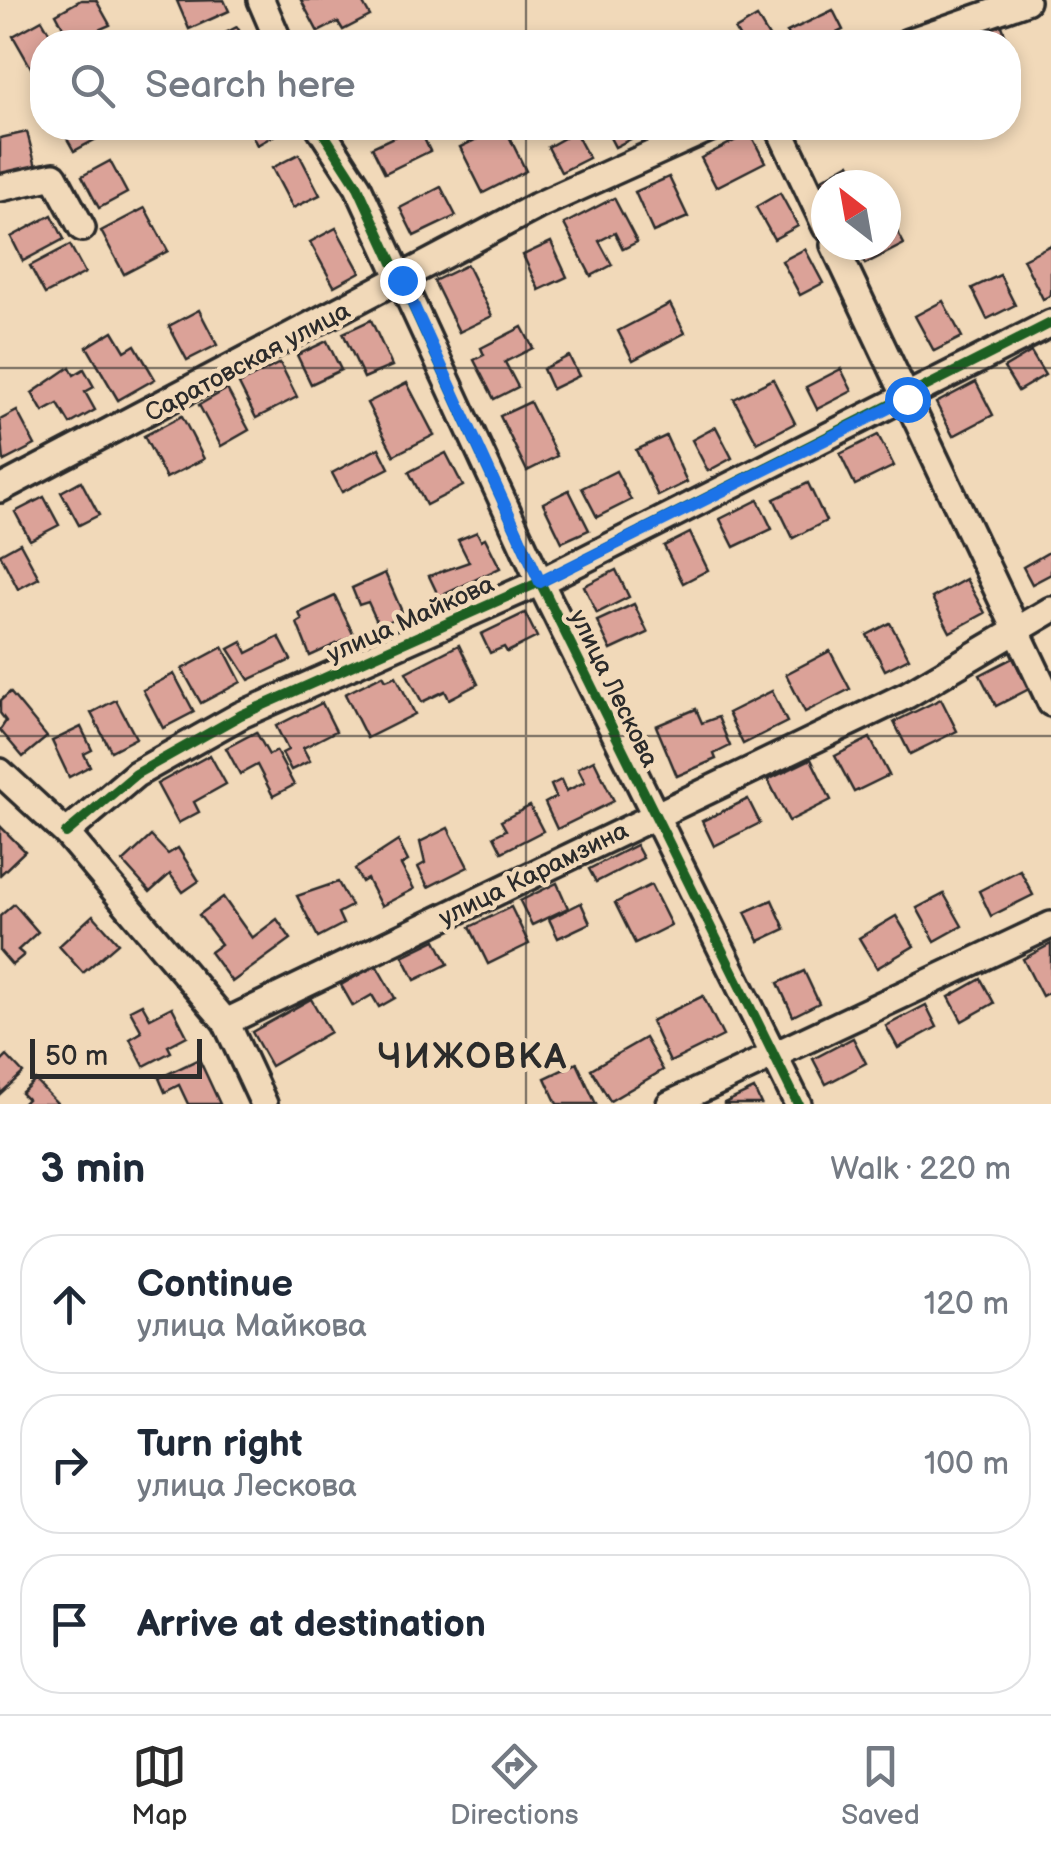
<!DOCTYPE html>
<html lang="en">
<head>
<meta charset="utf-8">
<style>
  body { margin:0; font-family:"Balsamiq Sans",sans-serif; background:#f6f6f7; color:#1f2937 }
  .compass { position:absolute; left:811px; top:170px; width:90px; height:90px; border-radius:50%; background:#fff; box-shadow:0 5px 15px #0003; rotate:329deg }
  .scale { position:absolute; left:30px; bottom:25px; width:172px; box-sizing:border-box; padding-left:10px; border:5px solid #2b2b2b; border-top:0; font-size:28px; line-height:35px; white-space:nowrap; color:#2b2b2b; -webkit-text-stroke:8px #f1d9b9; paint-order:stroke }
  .stop { position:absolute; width:30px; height:30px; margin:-22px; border:8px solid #1a73e8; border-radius:50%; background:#fff }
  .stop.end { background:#1a73e8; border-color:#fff; box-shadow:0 2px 10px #0008 }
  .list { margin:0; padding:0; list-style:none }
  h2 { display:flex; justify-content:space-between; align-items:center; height:130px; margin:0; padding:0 40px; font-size:42px }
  h2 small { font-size:32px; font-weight:400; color:#747a83 }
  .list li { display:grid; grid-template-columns:65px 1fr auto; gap:30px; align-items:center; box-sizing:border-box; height:140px; margin:0 20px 20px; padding:0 20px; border:2px solid #e0e1e3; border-radius:40px }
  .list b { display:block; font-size:38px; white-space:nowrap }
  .list p { margin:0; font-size:32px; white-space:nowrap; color:#747a83 }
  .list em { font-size:32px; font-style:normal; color:#747a83 }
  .icon { flex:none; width:55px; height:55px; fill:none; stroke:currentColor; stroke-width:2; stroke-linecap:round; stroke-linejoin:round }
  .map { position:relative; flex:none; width:1051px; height:1104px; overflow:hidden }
  .search { position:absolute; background:#fff; box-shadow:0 5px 15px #0003; left:30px; right:30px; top:30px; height:110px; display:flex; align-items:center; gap:25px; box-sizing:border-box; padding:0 35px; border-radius:40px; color:#747a83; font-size:38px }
  .sheet { height:610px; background:#fff }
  nav { display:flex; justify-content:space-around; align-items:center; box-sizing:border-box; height:140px; border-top:2px solid #e0e1e3; background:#fff; font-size:28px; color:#747a83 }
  nav a { display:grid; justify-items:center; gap:5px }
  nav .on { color:#2b2b2b }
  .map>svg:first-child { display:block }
  .building { fill:#dba298; stroke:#2b2b2b; stroke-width:2.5 }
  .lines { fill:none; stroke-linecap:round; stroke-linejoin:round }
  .minor-casing { stroke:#2b2b2b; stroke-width:32 }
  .minor { stroke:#f1d9b9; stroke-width:25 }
  .cycleway-casing { stroke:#f1d9b9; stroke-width:16 }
  .cycleway { stroke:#1b5e20; stroke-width:10 }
  .route { stroke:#1a73e8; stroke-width:12 }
  .grid { fill:none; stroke:#2b2b2b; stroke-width:2.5; stroke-opacity:0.55 }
  .labels { text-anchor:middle; stroke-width:9; stroke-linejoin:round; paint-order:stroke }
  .street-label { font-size:25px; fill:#2b2b2b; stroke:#f1d9b9 }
  .district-label { font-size:35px; font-weight:bold; letter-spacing:2.5px; fill:#2b2b2b; stroke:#f1d9b9 }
</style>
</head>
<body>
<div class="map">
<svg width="1051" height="1104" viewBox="0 0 1051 1104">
  <rect width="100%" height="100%" fill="#f1d9b9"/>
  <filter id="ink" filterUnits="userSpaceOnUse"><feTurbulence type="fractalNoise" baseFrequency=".01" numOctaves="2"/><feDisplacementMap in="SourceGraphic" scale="20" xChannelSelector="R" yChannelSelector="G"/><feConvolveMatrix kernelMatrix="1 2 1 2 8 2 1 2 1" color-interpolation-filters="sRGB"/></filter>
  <g filter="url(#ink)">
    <g class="building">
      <polygon points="81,0 96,0 110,25 71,42 56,14"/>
      <polygon points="224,0 229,11 189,29 177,1"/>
      <polygon points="301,0 361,0 370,16 343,30 338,22 318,32"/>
      <polygon points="833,10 843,30 818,42 793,42 787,32"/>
      <polygon points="757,17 772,42 742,42 735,30"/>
      <polygon points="42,20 55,42 42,42 42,74 37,78 13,36"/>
      <polygon points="1001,23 1008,42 971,42 969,35"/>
      <polygon points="237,27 246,42 208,42"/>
      <polygon points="61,128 106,128 109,132 74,151"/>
      <polygon points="248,128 285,128 286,129 257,145"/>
      <polygon points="413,128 419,128 430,151 385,173 372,147"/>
      <polygon points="500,128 505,128 526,171 483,193 460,147"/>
      <polygon points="605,128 652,128 615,147"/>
      <polygon points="27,132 36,167 0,176 0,138"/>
      <polygon points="575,132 589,158 561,172 548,147"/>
      <polygon points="750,133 765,162 716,187 701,158"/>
      <polygon points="299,154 320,195 293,208 272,168"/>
      <polygon points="110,161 127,193 99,208 82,176"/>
      <polygon points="850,163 862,185 826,187 822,179"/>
      <polygon points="669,177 688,217 653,232 635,192"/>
      <polygon points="441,187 456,216 414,236 400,208"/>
      <polygon points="780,193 798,226 774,239 756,207"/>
      <polygon points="614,198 637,242 623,249 615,233 599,241 612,265 591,276 564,224"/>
      <polygon points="145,208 168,251 124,274 101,231"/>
      <polygon points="52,215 64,239 23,261 11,237"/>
      <polygon points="891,219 904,244 865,264 855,245 886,245 886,222"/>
      <polygon points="336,228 360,272 334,286 310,242"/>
      <polygon points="551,242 567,277 539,290 523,255"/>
      <polygon points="70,245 85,273 45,294 30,266"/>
      <polygon points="1051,245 1051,295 1043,299 1023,259"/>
      <polygon points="805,249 823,283 800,295 782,261"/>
      <polygon points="467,265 492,316 459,332 434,281"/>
      <polygon points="1000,275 1015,305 987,319 972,288"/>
      <polygon points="943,301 962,337 934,351 915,316"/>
      <polygon points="670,304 685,333 633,360 618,331"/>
      <polygon points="199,310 217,345 187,360 169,326"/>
      <polygon points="371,320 392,366 364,378 343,333"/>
      <polygon points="522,327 533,348 505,362 518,387 494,399 474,360 484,355 481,348"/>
      <polygon points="113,331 125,351 135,345 155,379 118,400 87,347"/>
      <polygon points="327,341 341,370 311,384 297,355"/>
      <polygon points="1031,352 1045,375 1018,391 1004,368"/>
      <polygon points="569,356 579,376 552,389 543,369"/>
      <polygon points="280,363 297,397 256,418 239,384"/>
      <polygon points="70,367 74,375 84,369 94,387 85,392 95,410 70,424 58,404 43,412 32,393"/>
      <polygon points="841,369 852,391 817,409 806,387"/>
      <polygon points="773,379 795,423 757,443 734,399"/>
      <polygon points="976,382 993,415 953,436 936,403"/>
      <polygon points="407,383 434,435 394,455 367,403"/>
      <polygon points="227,389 249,430 221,446 199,405"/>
      <polygon points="530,402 557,456 527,471 500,416"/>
      <polygon points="17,411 35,445 4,461 0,420"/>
      <polygon points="182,416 204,459 166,478 144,436"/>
      <polygon points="716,427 732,458 708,471 692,440"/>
      <polygon points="878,435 894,466 855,485 840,454"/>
      <polygon points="666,436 687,482 658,496 636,450"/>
      <polygon points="379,448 389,468 342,492 332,473"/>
      <polygon points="446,453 463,486 426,505 409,472"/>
      <polygon points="616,471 631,500 597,517 582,488"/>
      <polygon points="81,481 99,515 79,525 61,492"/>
      <polygon points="808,483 826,521 793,538 774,499"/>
      <polygon points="569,490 589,530 562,542 543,503"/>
      <polygon points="44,497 59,525 30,540 15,512"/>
      <polygon points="758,500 772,529 734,547 720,519"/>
      <polygon points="477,532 481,540 485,538 500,568 439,597 429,576 469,562 458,540"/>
      <polygon points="690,533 708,570 683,583 664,546"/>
      <polygon points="20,543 39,578 18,589 0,554"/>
      <polygon points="1051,551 1051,574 1032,584 1023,567"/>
      <polygon points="616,570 629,597 597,613 584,586"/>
      <polygon points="385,573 403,614 379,626 368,602 359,605 352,588"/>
      <polygon points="966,579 985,613 950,632 932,598"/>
      <polygon points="335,596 354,636 310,656 297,623 302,620 299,613"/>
      <polygon points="634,604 648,633 611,650 597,621"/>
      <polygon points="525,613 537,637 507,652 504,647 490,653 481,634"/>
      <polygon points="890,623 909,658 885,670 867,635"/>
      <polygon points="279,637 291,660 249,680 229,649 242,642 247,653"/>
      <polygon points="459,645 478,684 449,699 445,691 422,702 406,672"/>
      <polygon points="223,647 241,682 201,703 182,669"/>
      <polygon points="830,651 850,689 805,712 786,674"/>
      <polygon points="1013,658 1029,689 996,706 980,675"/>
      <polygon points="174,674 194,712 163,728 143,690"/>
      <polygon points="383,675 386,680 396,676 415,714 367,738 345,694"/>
      <polygon points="772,691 787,722 743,744 728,713"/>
      <polygon points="10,692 47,737 23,757 0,730 6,721 0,713 0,701"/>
      <polygon points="941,699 957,731 910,754 894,722"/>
      <polygon points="116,700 136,738 111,751 91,713"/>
      <polygon points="322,703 336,731 303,748 310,761 291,770 282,753 288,750 276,726"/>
      <polygon points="696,709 702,723 718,717 730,746 714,754 716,759 677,776 656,726"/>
      <polygon points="81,727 92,750 84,754 90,766 69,777 52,741"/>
      <polygon points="256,732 269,755 276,751 294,785 273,796 257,765 240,774 226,748"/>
      <polygon points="870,738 889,775 854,792 835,756"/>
      <polygon points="210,755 226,784 194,802 199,812 178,823 157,784"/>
      <polygon points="811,759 831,800 789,821 768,780"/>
      <polygon points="594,760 614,801 557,829 545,803 556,797 551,785 561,780 566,791 585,782 578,768"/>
      <polygon points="748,799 760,823 714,846 702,821"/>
      <polygon points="530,806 543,831 502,852 494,836 506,830 501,821"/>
      <polygon points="0,826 25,851 0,875"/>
      <polygon points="448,828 468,867 428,887 418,867 425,863 420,842"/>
      <polygon points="151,836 168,854 178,848 199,881 183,892 170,874 150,892 123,862"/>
      <polygon points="398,841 408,861 401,865 414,889 381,906 367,879 362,882 355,869"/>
      <polygon points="636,845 643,858 596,882 589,869"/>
      <polygon points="1020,870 1033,895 991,916 979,891"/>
      <polygon points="338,882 351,906 338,913 343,924 318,937 297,896"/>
      <polygon points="557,883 568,908 532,925 520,901"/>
      <polygon points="651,885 671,925 635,943 615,903"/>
      <polygon points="944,894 962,926 935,941 917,908"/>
      <polygon points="223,897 252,938 277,919 291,939 232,982 210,952 221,944 199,915"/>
      <polygon points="772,900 785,929 759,941 745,912"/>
      <polygon points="581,903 590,923 558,938 549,919"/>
      <polygon points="14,904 38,932 18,950 24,955 12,965 0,951 0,916"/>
      <polygon points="511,907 529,944 488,964 470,927"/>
      <polygon points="93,915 118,943 83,973 59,946"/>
      <polygon points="896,916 914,946 877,968 859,938"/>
      <polygon points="436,940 448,964 415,980 403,956"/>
      <polygon points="1051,944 1051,991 1042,996 1023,959"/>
      <polygon points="376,965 395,998 379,1007 372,995 353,1006 341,985"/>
      <polygon points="804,971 819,1003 793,1016 778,983"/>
      <polygon points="981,979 994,1003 962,1021 949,997"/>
      <polygon points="703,996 723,1036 670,1062 651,1021"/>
      <polygon points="311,999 330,1032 271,1066 252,1032"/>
      <polygon points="142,1004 150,1018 172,1007 187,1036 168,1046 171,1052 144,1066 130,1039 142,1032 130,1010"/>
      <polygon points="926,1005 937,1027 898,1048 886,1026"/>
      <polygon points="645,1038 663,1070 610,1101 591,1069"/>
      <polygon points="853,1038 866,1063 826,1084 813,1059"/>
      <polygon points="7,1056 23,1073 0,1094 0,1063"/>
      <polygon points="199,1059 220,1104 188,1104 179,1085 165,1092 159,1078"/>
      <polygon points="577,1063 596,1104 557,1104 545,1078"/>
      <polygon points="35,1080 58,1104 22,1104 27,1099 21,1093"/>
      <polygon points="754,1089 761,1104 724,1104 724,1103"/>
    </g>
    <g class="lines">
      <defs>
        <g id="minor">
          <polyline points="261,0 279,42"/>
          <polyline points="908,42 1026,1"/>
          <polyline points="320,128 358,187 540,582 798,1104"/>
          <polyline points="779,128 826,227"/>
          <polyline points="0,188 54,176 82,228"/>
          <polyline points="834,245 1051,703"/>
          <polyline points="0,489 537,206 710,128"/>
          <polyline points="0,772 66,833 226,1022 264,1104"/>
          <polyline points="66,833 136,774 241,715 540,582 1051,323"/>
          <polyline points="226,1022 907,695 1051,610"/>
          <polyline points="670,1104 1051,925"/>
        </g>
      </defs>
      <use href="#minor" class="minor-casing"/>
      <use href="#minor" class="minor"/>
      <defs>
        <g id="cycleway">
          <polyline points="320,128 358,187 540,582 798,1104"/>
          <polyline points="66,833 136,774 241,715 540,582 1051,323"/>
        </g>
      </defs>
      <use href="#cycleway" class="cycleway-casing"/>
      <use href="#cycleway" class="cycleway"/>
    </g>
  </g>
  <g class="lines" filter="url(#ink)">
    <polyline class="route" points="402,280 540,582 907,399"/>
  </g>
  <path class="grid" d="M526 0V42M526 128V1104M0 368H1051M0 736H1051"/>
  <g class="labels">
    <g class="street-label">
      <text transform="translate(247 361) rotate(-28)" y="9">Саратовская улица</text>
      <text transform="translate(410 618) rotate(-24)" y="9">улица Майкова</text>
      <text transform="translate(615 688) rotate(64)" y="9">улица Лескова</text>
      <text transform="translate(533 873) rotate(-26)" y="9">улица Карамзина</text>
    </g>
    <g class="district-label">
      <text x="473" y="1068">ЧИЖОВКА</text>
    </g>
  </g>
</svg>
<svg class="compass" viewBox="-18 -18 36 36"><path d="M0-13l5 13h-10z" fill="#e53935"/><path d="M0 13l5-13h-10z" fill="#747a83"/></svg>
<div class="scale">50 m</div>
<div class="stop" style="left:907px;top:399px"></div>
<div class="stop end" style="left:402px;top:280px"></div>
<div class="search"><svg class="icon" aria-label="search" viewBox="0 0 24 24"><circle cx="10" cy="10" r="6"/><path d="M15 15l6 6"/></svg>Search here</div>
</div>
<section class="sheet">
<h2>3 min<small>Walk · 220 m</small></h2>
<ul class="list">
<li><svg class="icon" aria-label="ahead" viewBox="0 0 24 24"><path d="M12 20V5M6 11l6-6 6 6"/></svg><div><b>Continue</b><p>улица Майкова</p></div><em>120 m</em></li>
<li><svg class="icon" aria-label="right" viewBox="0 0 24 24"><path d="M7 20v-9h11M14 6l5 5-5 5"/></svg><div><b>Turn right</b><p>улица Лескова</p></div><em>100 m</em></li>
<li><svg class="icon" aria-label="arrive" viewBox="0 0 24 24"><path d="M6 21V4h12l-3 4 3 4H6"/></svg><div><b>Arrive at destination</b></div></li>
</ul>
</section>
<nav>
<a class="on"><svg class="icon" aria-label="map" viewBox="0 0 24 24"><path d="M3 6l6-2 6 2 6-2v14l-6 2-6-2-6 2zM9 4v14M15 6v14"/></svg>Map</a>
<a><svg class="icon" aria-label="directions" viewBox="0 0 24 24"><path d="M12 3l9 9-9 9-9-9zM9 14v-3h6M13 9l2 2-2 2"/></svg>Directions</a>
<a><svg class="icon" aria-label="saved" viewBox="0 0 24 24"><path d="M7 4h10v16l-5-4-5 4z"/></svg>Saved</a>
</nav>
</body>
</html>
